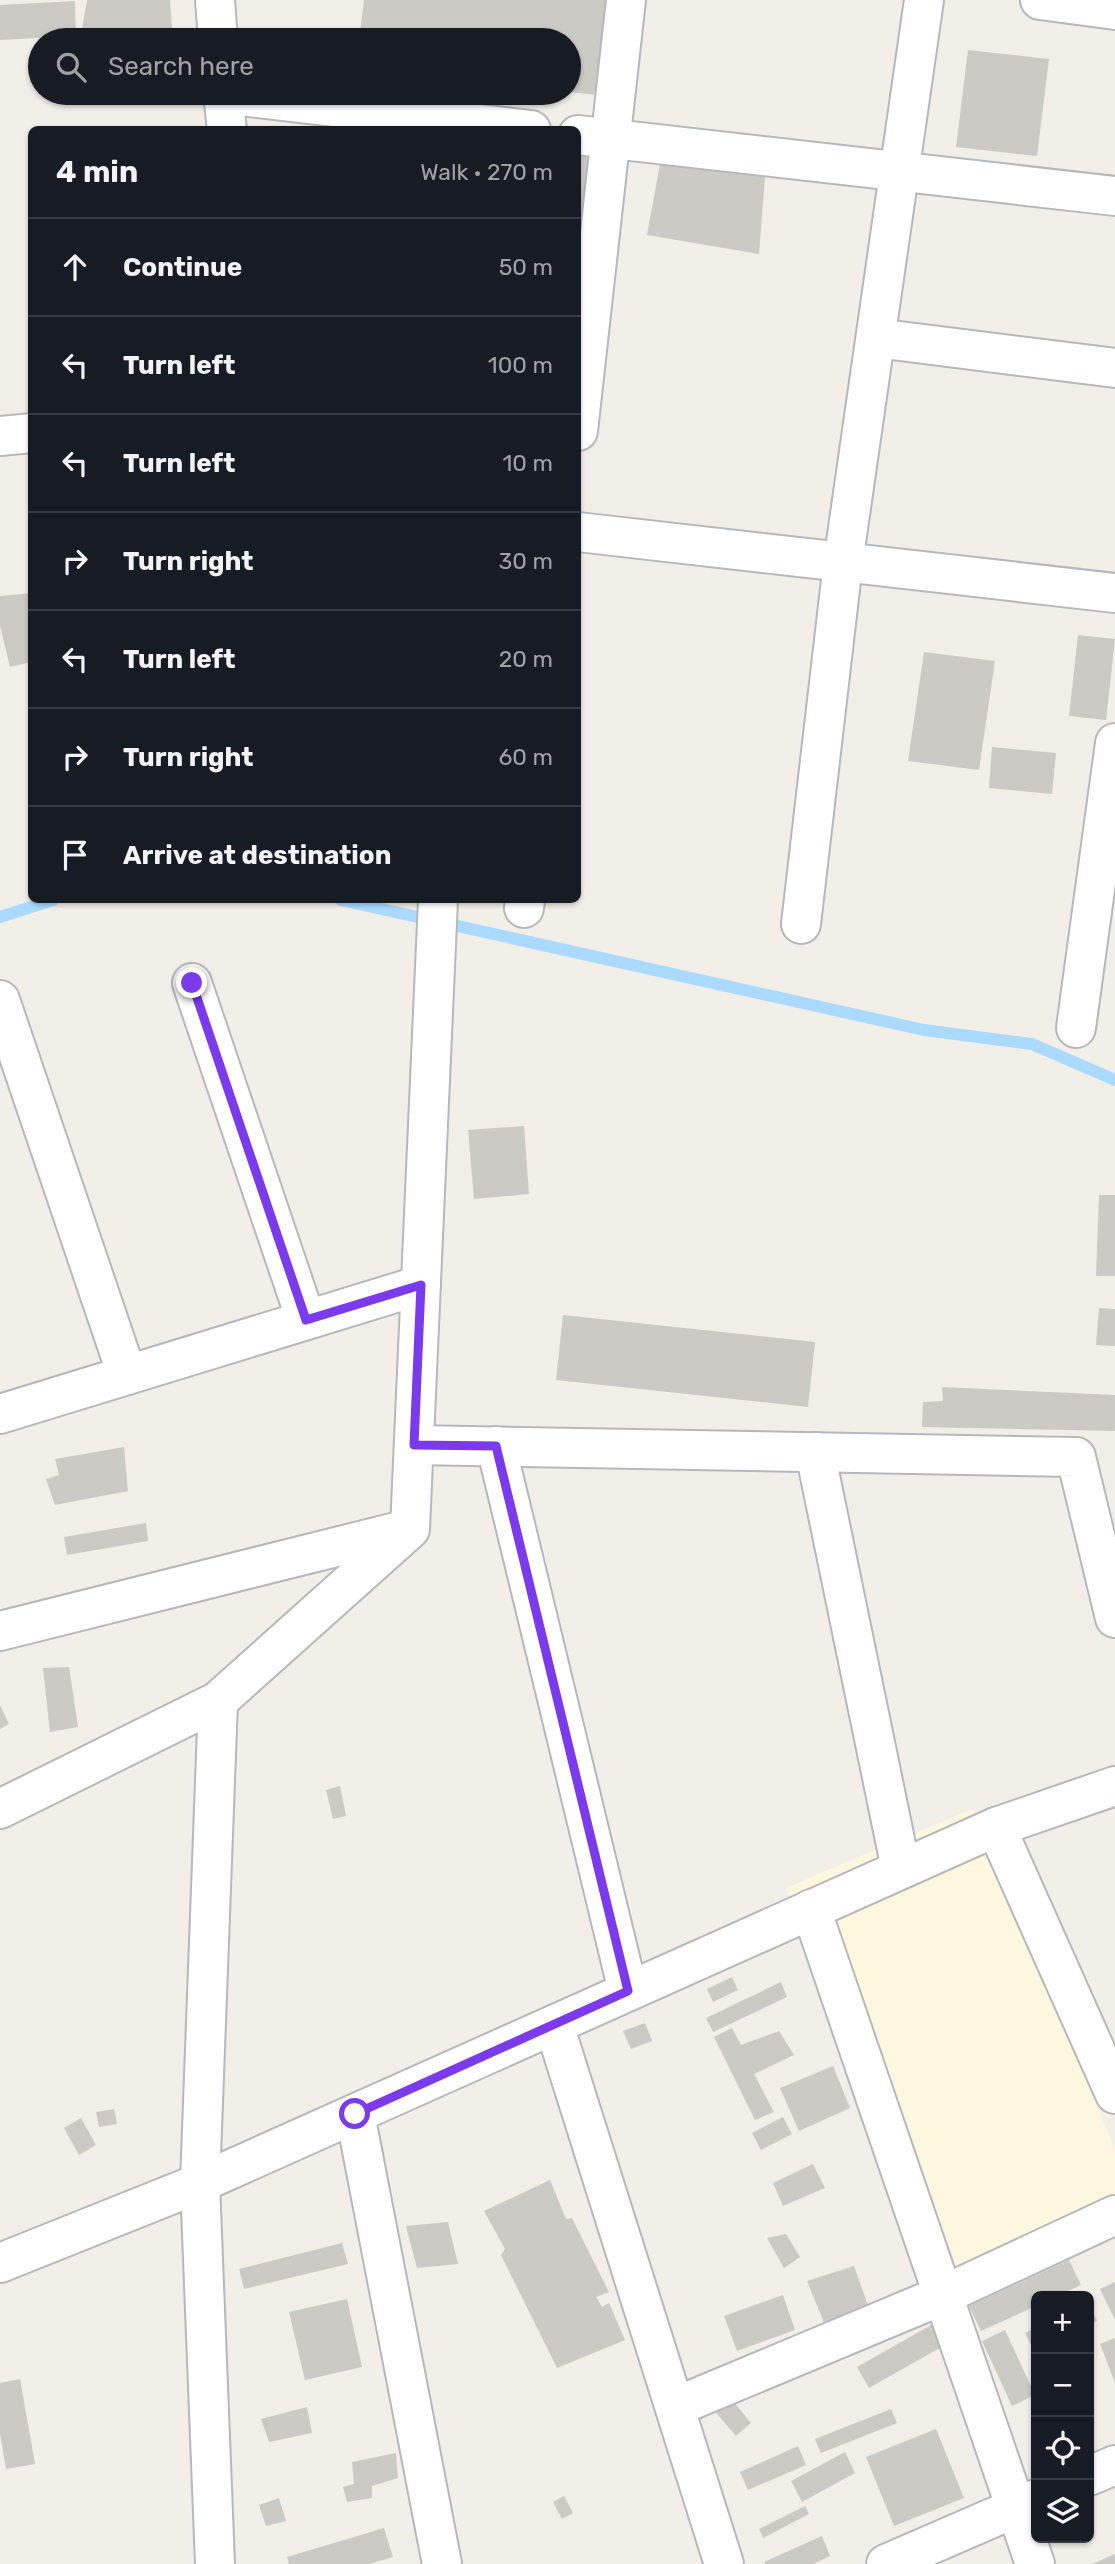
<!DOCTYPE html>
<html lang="en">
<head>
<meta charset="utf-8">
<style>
  body { margin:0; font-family:Rubik,sans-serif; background:#20242c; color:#f1f3f6 }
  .controls { position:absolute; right:21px; bottom:21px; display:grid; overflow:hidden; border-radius:10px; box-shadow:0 2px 5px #0004 }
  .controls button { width:63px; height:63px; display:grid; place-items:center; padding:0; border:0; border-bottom:2px solid #363941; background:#171b24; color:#f1f3f6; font:35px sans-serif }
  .stop { position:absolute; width:21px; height:21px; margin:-16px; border:5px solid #7c3aed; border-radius:50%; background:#fff }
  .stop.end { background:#7c3aed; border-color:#fff; box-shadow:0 2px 7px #0008 }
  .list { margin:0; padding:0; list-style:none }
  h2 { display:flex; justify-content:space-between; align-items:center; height:91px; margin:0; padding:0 28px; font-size:30px }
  h2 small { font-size:23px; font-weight:400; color:#9ea1a6 }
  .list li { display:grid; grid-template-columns:46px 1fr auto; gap:21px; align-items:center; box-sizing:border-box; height:98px; padding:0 28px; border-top:2px solid #363941 }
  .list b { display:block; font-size:26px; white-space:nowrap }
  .list em { font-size:23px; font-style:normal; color:#9ea1a6 }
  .icon { flex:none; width:38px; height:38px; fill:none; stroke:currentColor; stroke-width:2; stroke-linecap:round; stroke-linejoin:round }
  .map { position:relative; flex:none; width:1115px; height:2564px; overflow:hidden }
  .search { position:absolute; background:#171b24; box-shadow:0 2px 5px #0004; left:28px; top:28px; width:553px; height:77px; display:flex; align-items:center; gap:18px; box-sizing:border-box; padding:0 24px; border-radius:38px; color:#9ea1a6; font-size:26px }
  .panel { position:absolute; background:#171b24; box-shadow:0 2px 5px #0004; left:28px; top:126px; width:553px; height:777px; border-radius:10px }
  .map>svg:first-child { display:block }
  .commercial { fill:#fef7e0 }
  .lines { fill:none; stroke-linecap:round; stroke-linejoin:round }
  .stream { stroke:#aadaff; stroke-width:12 }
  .building { fill:#cccac5 }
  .street-casing { stroke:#b5b8bc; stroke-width:42 }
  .street { stroke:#fff; stroke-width:38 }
  .route { stroke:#7c3aed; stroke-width:9 }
</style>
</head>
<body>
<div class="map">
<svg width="1115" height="2564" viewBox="0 0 1115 2564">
  <rect width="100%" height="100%" fill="#f1efe8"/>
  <polygon class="commercial" points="972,1809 1115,2149 1115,2205 949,2276 786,1888"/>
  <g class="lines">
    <g class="stream">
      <polyline points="341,900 924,1030 1032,1044 1115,1080"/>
      <polyline points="0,917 53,900"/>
    </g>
  </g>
  <g class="building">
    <polygon points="87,0 170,0 173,40 107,40 82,29"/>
    <polygon points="364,0 615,0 607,96 569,92 569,40 359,40"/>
    <polygon points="75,1 76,36 0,40 0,5"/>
    <polygon points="968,50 1049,59 1037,156 956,147"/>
    <polygon points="578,141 617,144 603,240 578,238"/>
    <polygon points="660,164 765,177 759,254 647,235"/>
    <polygon points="32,593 32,662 10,667 0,626 0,596"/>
    <polygon points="1078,635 1115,639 1106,720 1069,716"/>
    <polygon points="924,652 995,661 979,770 908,761"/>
    <polygon points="992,747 1056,753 1052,794 989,788"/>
    <polygon points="524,1126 529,1194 474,1199 468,1130"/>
    <polygon points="1099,1195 1115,1195 1115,1276 1096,1276"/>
    <polygon points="1099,1308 1115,1309 1115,1346 1096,1345"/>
    <polygon points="563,1315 815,1342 808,1407 556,1380"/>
    <polygon points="942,1387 1115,1395 1115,1431 922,1427 923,1402 943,1401"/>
    <polygon points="124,1447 128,1491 55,1505 46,1479 59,1475 55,1459"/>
    <polygon points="146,1523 148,1541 67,1555 64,1537"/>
    <polygon points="69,1667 78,1727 50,1732 43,1668"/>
    <polygon points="0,1705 9,1724 0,1729"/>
    <polygon points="340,1786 346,1816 333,1819 326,1790"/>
    <polygon points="732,1977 738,1990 713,2002 707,1989"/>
    <polygon points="781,1982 787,1997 713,2032 706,2018"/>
    <polygon points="645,2023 652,2041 631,2049 623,2031"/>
    <polygon points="732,2028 741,2045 779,2031 794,2055 754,2074 774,2112 755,2120 714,2037"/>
    <polygon points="833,2066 850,2108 799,2131 780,2088"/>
    <polygon points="114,2109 117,2124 99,2127 96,2112"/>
    <polygon points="783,2117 792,2134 761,2150 752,2133"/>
    <polygon points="81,2118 96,2145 79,2155 64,2128"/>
    <polygon points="813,2164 825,2188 783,2206 773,2183"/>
    <polygon points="550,2180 566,2219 572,2218 609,2292 596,2297 602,2307 609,2303 625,2340 557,2368 501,2255 505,2249 484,2211"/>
    <polygon points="448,2222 458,2264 417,2268 406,2226"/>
    <polygon points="786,2234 800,2257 784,2268 767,2238"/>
    <polygon points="342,2243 348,2264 244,2289 239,2269"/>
    <polygon points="1069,2260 1081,2285 1057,2296 1036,2296 1036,2306 981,2331 969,2306"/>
    <polygon points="854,2266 870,2311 825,2325 807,2281"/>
    <polygon points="1115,2282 1115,2320 1100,2289"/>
    <polygon points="783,2295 795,2330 737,2351 724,2316"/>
    <polygon points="347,2299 362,2367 305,2380 289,2312"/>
    <polygon points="1089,2303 1097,2321 1089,2325"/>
    <polygon points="940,2320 952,2341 869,2388 857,2367"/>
    <polygon points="1036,2328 1036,2350 1034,2351 1025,2333"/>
    <polygon points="1005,2330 1035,2395 1012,2406 982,2341"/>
    <polygon points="1115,2338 1115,2383 1100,2344"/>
    <polygon points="20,2379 35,2464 6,2469 0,2433 0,2383"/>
    <polygon points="729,2396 751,2423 736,2436 713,2409"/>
    <polygon points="307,2407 312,2433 269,2442 261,2419"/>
    <polygon points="891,2409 897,2423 821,2453 815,2439"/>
    <polygon points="936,2429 964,2498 894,2526 866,2457"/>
    <polygon points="798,2446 806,2465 748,2490 740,2472"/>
    <polygon points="845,2452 855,2473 802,2502 791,2481"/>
    <polygon points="396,2453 398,2478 372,2486 372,2498 347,2502 343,2487 354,2484 352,2462"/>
    <polygon points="564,2496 573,2513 562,2519 553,2502"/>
    <polygon points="279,2498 286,2521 266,2526 259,2505"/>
    <polygon points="805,2506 809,2514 763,2538 759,2529"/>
    <polygon points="384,2528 393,2557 369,2564 289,2564 287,2557"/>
    <polygon points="822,2536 830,2556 813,2564 765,2564 764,2562"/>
    <polygon points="1115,2554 1115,2564 1092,2564"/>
  </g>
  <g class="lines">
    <defs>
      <g id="street">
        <polyline points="215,0 218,40"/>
        <polyline points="1040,0 1115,10"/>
        <polyline points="223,93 227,130"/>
        <polyline points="223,94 531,130"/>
        <polyline points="578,135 1115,196"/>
        <polyline points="876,338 1115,368"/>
        <polyline points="578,431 626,0"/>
        <polyline points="0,436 32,433"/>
        <polyline points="578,532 1115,593"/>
        <polyline points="524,908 525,900"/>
        <polyline points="801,924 843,563 924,0"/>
        <polyline points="192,983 306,1320"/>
        <polyline points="0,1000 127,1375"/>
        <polyline points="1076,1028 1115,743"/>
        <polyline points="0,1414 421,1285"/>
        <polyline points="414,1445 1076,1457 1115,1618"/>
        <polyline points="496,1446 628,1991"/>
        <polyline points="815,1452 901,1869"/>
        <polyline points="0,1631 404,1530"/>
        <polyline points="0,1809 218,1701 410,1529 438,900"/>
        <polyline points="996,1827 1115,2094"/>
        <polyline points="811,1909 1035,2564"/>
        <polyline points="554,2025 724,2564"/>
        <polyline points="355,2114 442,2564"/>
        <polyline points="0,2263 200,2183 996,1827 1115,1786"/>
        <polyline points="675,2407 943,2295 1115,2215"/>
        <polyline points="1089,2476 1115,2465"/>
        <polyline points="215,2564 200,2183 218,1701"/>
        <polyline points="886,2564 1036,2499"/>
      </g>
    </defs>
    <use href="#street" class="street-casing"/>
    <use href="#street" class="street"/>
  </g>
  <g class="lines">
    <polyline class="route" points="192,983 306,1320 421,1285 414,1445 496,1446 628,1991 355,2114"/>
  </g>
</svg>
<div class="controls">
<button>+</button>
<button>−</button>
<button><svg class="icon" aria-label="locate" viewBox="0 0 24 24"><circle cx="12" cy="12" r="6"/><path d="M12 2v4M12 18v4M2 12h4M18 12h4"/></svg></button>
<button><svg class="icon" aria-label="layers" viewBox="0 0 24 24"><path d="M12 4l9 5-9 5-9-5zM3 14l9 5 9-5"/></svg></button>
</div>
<div class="stop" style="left:355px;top:2114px"></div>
<div class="stop end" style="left:192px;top:983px"></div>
<div class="search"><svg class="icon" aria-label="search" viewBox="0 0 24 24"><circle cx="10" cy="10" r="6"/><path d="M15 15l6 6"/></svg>Search here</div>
<section class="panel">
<h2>4 min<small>Walk · 270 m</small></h2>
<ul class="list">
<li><svg class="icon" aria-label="ahead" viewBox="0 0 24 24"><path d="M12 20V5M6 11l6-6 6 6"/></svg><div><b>Continue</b></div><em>50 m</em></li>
<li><svg class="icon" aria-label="left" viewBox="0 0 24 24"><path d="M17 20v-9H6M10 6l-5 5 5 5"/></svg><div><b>Turn left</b></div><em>100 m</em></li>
<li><svg class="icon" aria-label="left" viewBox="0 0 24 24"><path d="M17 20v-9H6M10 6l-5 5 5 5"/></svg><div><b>Turn left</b></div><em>10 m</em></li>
<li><svg class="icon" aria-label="right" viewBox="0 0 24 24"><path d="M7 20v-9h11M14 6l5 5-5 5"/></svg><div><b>Turn right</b></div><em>30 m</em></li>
<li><svg class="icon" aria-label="left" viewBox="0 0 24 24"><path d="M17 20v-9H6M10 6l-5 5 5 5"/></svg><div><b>Turn left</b></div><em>20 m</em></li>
<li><svg class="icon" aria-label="right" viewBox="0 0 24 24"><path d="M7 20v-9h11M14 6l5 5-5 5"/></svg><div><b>Turn right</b></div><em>60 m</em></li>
<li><svg class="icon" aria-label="arrive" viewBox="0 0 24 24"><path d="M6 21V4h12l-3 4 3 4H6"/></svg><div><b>Arrive at destination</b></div></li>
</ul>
</section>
</div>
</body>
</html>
